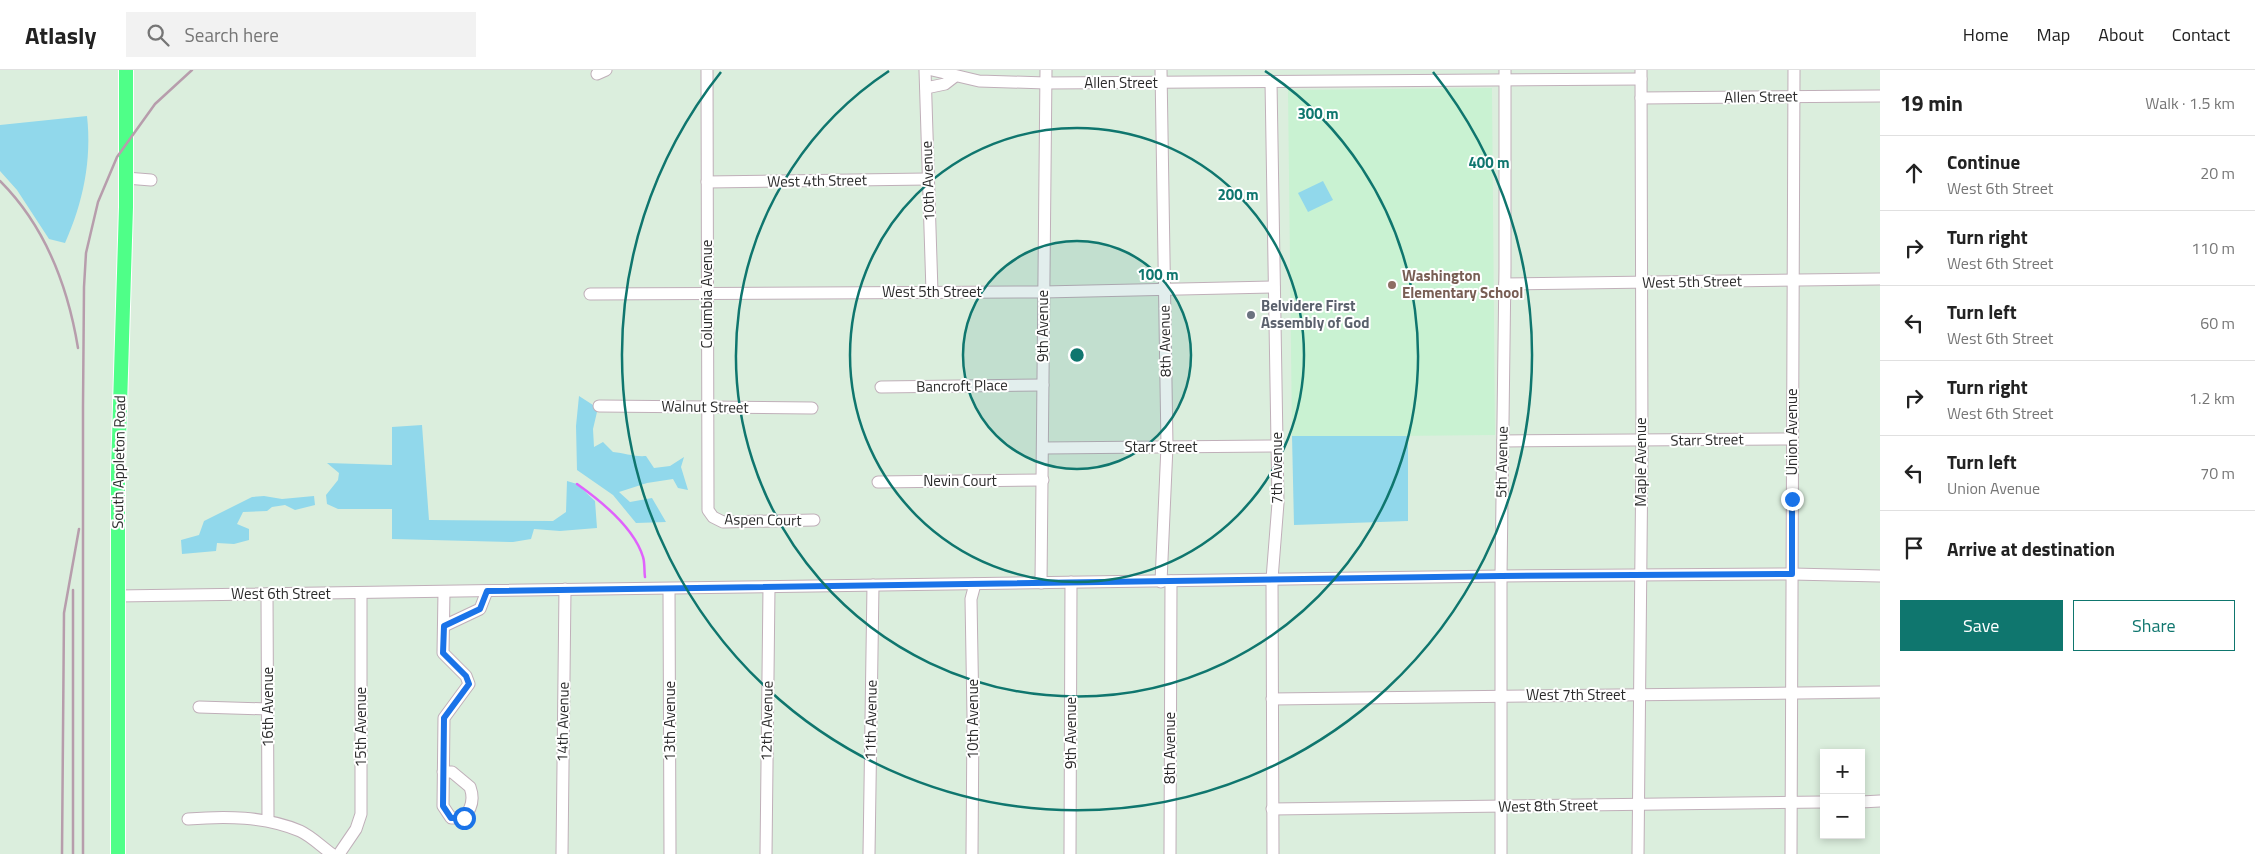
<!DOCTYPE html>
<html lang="en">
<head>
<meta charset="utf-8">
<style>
  body { margin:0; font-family:"Titillium Web",sans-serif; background:#f2f2f2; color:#222 }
  .controls { position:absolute; right:15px; bottom:15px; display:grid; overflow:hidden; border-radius:0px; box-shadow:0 2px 8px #0003 }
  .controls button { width:45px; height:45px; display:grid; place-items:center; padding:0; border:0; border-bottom:1px solid #e0e0e0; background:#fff; color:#222; font:25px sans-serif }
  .stop { position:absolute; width:15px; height:15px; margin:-11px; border:4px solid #1a73e8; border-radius:50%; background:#fff }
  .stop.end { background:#1a73e8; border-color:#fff; box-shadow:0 1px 5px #0008 }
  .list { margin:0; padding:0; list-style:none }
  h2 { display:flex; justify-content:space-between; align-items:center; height:65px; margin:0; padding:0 20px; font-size:21px }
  h2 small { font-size:16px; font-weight:400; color:#767676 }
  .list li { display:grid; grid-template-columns:32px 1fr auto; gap:15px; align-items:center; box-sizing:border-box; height:75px; padding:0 20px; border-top:1px solid #e0e0e0 }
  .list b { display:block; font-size:19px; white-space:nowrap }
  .list p { margin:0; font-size:16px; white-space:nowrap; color:#767676 }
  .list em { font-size:16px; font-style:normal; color:#767676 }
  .actions { display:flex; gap:10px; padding:15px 20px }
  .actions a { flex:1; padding:11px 0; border:1px solid #0f766e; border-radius:0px; text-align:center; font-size:18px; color:#0f766e }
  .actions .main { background:#0f766e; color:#fff }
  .icon { flex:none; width:28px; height:28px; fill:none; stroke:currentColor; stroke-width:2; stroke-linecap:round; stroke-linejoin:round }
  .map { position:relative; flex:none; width:1880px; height:784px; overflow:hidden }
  header { display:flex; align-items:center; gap:30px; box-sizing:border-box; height:70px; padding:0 25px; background:#fff; border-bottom:1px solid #e0e0e0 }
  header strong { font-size:24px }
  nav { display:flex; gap:28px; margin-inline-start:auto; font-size:18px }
  .search { width:350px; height:45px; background:#f2f2f2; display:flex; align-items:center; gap:12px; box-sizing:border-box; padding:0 18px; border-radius:0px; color:#767676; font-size:19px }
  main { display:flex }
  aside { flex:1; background:#fff }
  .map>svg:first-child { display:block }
  .education { fill:#c9f2d2 }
  .green { fill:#91d8eb }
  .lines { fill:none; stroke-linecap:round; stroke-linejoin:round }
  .stream { stroke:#e062fc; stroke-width:2.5 }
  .minor-casing { stroke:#c0afb9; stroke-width:13 }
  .major-casing { stroke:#fff; stroke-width:16 }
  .minor { stroke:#fff; stroke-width:11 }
  .major { stroke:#4fff88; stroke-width:14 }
  .rail { stroke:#b79dac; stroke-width:2.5 }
  .route { stroke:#1a73e8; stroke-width:6 }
  .ring { fill:none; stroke:#0f766e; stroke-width:2.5 }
  .education-dot { fill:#8d6e63; stroke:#fff; stroke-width:2 }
  .worship-dot { fill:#6b7280; stroke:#fff; stroke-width:2 }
  .labels { text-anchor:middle; stroke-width:4; stroke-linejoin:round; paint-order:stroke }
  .street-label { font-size:15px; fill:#2b2b2b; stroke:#fff }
  .education-label { font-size:15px; font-weight:bold; fill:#785e54; stroke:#fff; text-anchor:start }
  .worship-label { font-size:15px; font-weight:bold; fill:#5b616d; stroke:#fff; text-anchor:start }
  .centre { fill:#0f766e; stroke:#fff; stroke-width:2.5 }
  .ring-label { font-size:15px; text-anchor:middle; font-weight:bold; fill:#0f766e; stroke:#fff; stroke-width:4; stroke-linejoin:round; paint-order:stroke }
</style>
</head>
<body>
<header>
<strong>Atlasly</strong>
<div class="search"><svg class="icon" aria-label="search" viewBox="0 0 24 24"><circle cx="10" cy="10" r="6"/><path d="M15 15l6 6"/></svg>Search here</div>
<nav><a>Home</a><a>Map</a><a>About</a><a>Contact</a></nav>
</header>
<main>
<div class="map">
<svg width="1880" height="784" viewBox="0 0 1880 784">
  <rect width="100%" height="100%" fill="#dbeedd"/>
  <polygon class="education" points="1492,18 1495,365 1292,367 1288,20"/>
  <g class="green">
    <path d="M87 46C92 90 83 133 65 173L49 169 17 120 0 101V55Z"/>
    <polygon points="1323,111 1333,130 1308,142 1298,123"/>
    <path d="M579 326 593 335 597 342 593 359 594 377 603 372 613 382C625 383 634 387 646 386L654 398 670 396 684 387 681 397 688 420 678 418 673 409 647 413 619 422 630 432 652 428 666 452 636 453 613 425 577 400 576 356Z"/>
    <polygon points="422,355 429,450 553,451 566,442 567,411 577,414 595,431 597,458 560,461 534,459 531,469 513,472 392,469 392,439 338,439 327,434 326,425 338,410 339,403 327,393 392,395 392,357"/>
    <polygon points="1292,366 1408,366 1408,451 1294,455"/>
    <polygon points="264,426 282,429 314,426 315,435 295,440 285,435 272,437 267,441 243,442 237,454 249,459 249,470 234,474 217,473 216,481 182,484 181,470 199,465 204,451 252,427"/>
  </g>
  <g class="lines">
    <path class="stream" d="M577 414C601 431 634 457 643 487 645 493 644 501 645 507"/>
    <defs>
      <g id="minor">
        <polyline points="707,0 708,440 713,447 723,452 814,450"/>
        <polyline points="925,0 932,222"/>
        <polyline points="932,0 979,11 1046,13 1641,9"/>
        <polyline points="597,4 606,0"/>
        <polyline points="1271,12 1278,433 1272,509 1273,784"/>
        <polyline points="926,18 945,14 954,7"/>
        <polyline points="1641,28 1880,26"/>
        <polyline points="126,108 151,110"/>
        <polyline points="707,112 927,109"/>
        <polyline points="1505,214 1880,209"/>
        <polyline points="590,224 1043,222 1274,217"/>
        <polyline points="881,317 1043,315"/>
        <polyline points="599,336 812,338"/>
        <polyline points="1503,371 1792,369"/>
        <polyline points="1043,378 1278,376"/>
        <polyline points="878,412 1043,410"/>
        <polyline points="1161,512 1167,376 1161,0"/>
        <polyline points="1041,513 1046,0"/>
        <polyline points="669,519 670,784"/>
        <polyline points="267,524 268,750"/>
        <polyline points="117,526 1501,506 1792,504 1880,506"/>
        <polyline points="444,556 480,539 487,521"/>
        <polyline points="1272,629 1880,622"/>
        <polyline points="199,637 268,639"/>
        <path d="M443 702H452L470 717C474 728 472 739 463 748H451L443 736 444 648 469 614 466 606 443 583 444 522"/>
        <polyline points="1861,732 1880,731"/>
        <polyline points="1272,739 1824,732"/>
        <path d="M188 749C225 746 265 746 300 761 311 766 322 777 332 784"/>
        <polyline points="339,784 356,759 361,744 361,523"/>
        <polyline points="562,784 565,519"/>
        <polyline points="766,784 769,517"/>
        <polyline points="869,784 873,515"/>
        <polyline points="972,784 973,646 971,529 975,514"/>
        <polyline points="1070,784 1071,512"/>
        <polyline points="1170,784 1171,511"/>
        <polyline points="1501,784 1501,506 1505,198 1505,0"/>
        <polyline points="1638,784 1642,379 1641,0"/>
        <polyline points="1791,784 1794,0"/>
      </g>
      <polyline id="major" points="118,784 118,402 126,137 126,0"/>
    </defs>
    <use href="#minor" class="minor-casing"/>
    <use href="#major" class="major-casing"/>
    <use href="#minor" class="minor"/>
    <use href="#major" class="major"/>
    <g class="rail">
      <path d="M0 111C45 156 68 217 78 278"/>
      <polyline points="62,784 64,543 79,459"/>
      <polyline points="73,784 73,520"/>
      <polyline points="83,784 83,336 84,217 86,183 98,132 117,87 155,34 192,0"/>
    </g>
  </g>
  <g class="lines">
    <polyline class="route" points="464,748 451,748 443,736 444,648 469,614 466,606 443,583 444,556 480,539 487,521 1501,506 1792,504 1792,429"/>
  </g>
  <circle cx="1077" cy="285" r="114" fill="#0f766e" fill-opacity=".12"/>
  <g class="ring">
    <circle cx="1077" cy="285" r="114"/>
    <circle cx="1077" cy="285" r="227"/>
    <path d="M1265 1A341 341 0 1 1 889 1"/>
    <path d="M1433 2A455 455 0 1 1 721 2"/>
  </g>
  <circle class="education-dot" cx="1392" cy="215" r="5"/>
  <circle class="worship-dot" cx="1251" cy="245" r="5"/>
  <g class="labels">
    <g class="street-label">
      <text x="1121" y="18">Allen Street</text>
      <text transform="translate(1761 27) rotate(-1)" y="5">Allen Street</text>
      <text transform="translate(817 111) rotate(-1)" y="5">West 4th Street</text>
      <text transform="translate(928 111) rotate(-92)" y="5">10th Avenue</text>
      <text transform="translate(1692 212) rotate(-1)" y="5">West 5th Street</text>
      <text x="932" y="227">West 5th Street</text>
      <text transform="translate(707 224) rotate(-90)" y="5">Columbia Avenue</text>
      <text transform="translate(1043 256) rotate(-90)" y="5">9th Avenue</text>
      <text transform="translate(1165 271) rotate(-91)" y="5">8th Avenue</text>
      <text transform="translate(962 316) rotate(-1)" y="5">Bancroft Place</text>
      <text transform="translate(705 337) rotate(1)" y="5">Walnut Street</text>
      <text transform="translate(1792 362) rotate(-90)" y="5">Union Avenue</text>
      <text transform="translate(1707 370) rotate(-1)" y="5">Starr Street</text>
      <text x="1161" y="382">Starr Street</text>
      <text transform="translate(119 392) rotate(-89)" y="5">South Appleton Road</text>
      <text transform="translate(1502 392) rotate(-89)" y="5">5th Avenue</text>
      <text transform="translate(1641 392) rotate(-90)" y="5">Maple Avenue</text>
      <text transform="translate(1277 398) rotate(-90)" y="5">7th Avenue</text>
      <text x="960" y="416">Nevin Court</text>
      <text transform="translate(763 450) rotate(1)" y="5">Aspen Court</text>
      <text x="281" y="529">West 6th Street</text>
      <text x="1576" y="630">West 7th Street</text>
      <text transform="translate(268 637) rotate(-90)" y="5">16th Avenue</text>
      <text transform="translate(973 649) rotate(-90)" y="5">10th Avenue</text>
      <text transform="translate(871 650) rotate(-89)" y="5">11th Avenue</text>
      <text transform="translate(670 651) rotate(-90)" y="5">13th Avenue</text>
      <text transform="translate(767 651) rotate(-89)" y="5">12th Avenue</text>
      <text transform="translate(563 652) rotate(-89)" y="5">14th Avenue</text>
      <text transform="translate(361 657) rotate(-90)" y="5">15th Avenue</text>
      <text transform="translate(1071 663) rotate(-90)" y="5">9th Avenue</text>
      <text transform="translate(1170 678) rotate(-90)" y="5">8th Avenue</text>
      <text transform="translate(1548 736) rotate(-1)" y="5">West 8th Street</text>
    </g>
    <g class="education-label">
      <text x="1402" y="211">Washington<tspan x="1402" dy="17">Elementary School</tspan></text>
    </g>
    <g class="worship-label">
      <text x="1261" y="241">Belvidere First<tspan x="1261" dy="17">Assembly of God</tspan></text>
    </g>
  </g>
  <circle cx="1077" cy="285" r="8" class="centre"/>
  <g class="ring-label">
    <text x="1318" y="49">300 m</text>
    <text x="1489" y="98">400 m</text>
    <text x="1238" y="130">200 m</text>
    <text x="1158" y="210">100 m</text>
  </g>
</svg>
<div class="controls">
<button>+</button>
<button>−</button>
</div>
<div class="stop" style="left:464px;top:748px"></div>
<div class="stop end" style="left:1792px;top:429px"></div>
</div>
<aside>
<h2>19 min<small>Walk · 1.5 km</small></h2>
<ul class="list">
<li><svg class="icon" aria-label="ahead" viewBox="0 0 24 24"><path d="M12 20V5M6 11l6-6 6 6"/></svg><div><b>Continue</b><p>West 6th Street</p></div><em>20 m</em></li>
<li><svg class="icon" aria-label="right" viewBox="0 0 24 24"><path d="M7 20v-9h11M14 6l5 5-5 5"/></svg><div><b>Turn right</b><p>West 6th Street</p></div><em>110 m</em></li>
<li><svg class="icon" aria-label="left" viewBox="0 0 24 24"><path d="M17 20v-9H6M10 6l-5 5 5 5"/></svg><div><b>Turn left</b><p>West 6th Street</p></div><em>60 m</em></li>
<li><svg class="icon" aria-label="right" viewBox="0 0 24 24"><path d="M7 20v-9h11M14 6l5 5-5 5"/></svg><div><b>Turn right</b><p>West 6th Street</p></div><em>1.2 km</em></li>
<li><svg class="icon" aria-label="left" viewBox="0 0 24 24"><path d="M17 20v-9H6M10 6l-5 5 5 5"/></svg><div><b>Turn left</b><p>Union Avenue</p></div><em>70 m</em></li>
<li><svg class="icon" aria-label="arrive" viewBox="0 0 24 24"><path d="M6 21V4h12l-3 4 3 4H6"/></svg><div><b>Arrive at destination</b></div></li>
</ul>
<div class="actions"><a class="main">Save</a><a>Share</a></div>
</aside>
</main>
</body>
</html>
